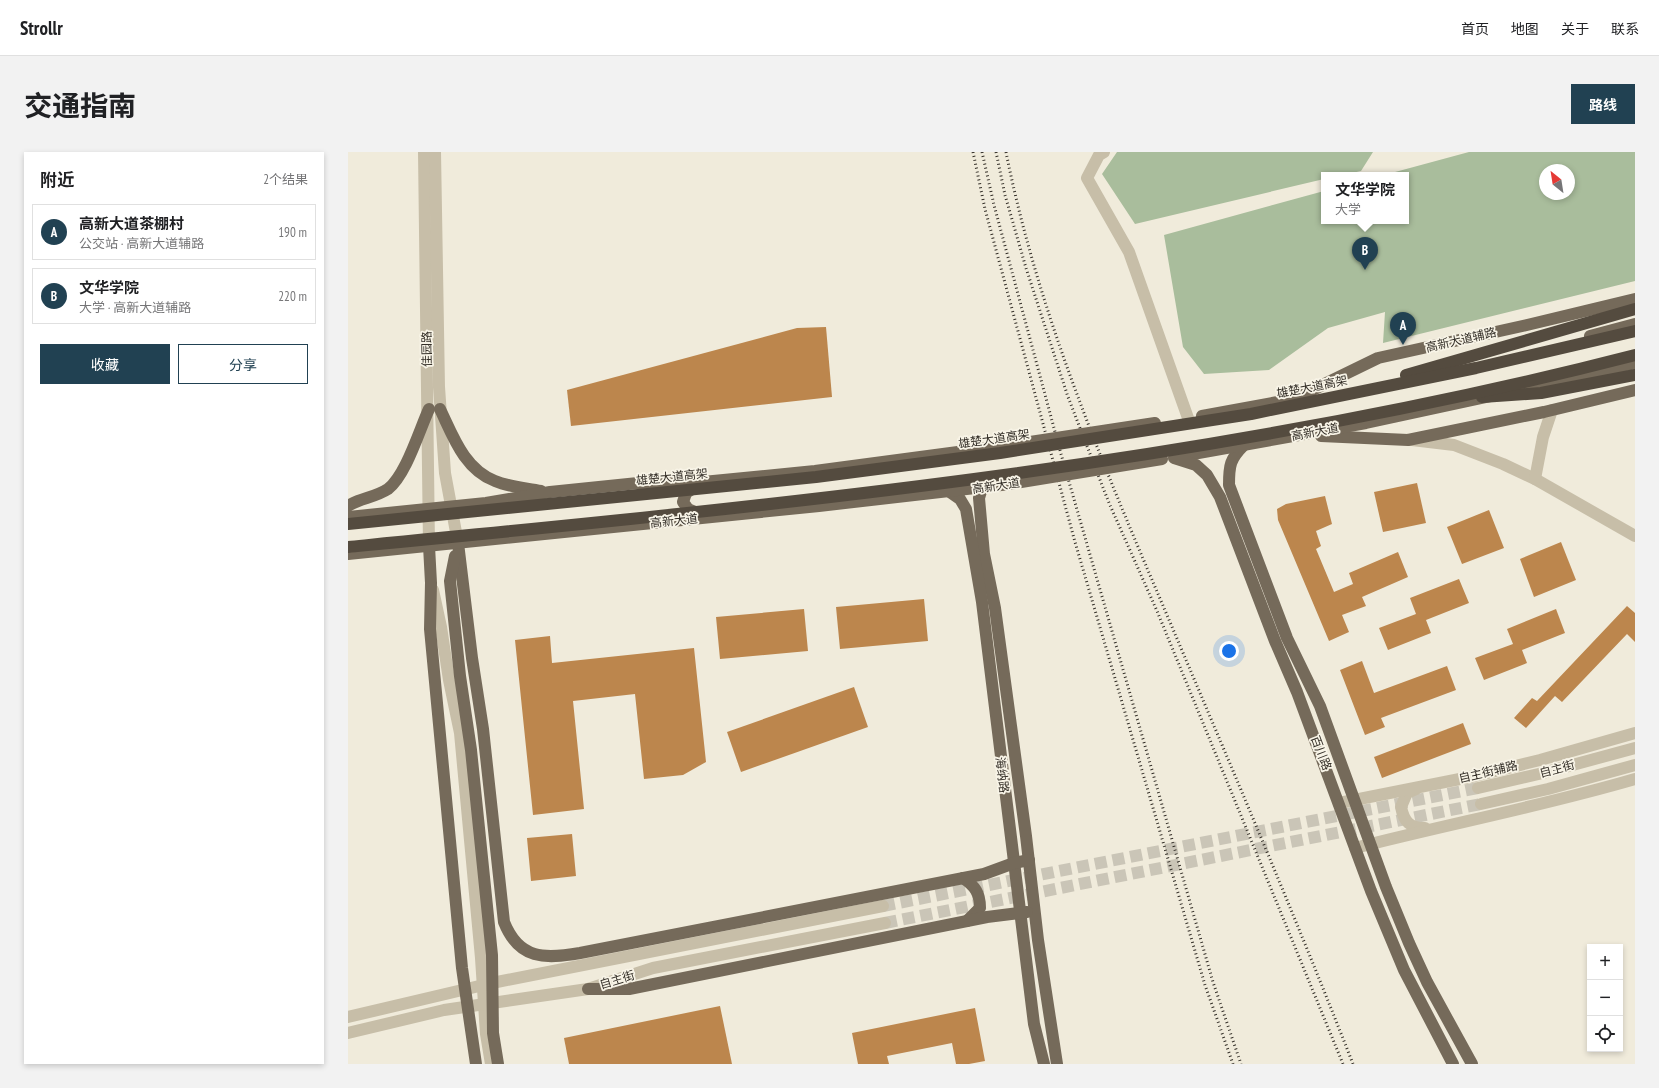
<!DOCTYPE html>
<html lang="zh">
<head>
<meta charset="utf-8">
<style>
  body { margin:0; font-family:"PT Sans Narrow","Noto Sans SC",sans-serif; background:#f2f2f2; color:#202124 }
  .controls { position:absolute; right:12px; bottom:12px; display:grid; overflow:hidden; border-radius:0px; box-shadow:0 2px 6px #0003 }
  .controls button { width:36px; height:36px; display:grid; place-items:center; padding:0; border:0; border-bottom:1px solid #e0e0e0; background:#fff; color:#202124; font:20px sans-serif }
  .compass { position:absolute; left:1191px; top:12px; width:36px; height:36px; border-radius:50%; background:#fff; box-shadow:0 2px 6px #0003; rotate:330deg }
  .you { position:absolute; left:881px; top:499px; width:14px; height:14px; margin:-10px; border:3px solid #fff; border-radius:50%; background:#1a73e8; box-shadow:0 0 0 6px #1a73e833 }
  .badge { display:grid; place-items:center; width:26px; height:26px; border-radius:50%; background:#214152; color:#fff; font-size:13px; font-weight:700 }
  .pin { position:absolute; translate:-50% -33px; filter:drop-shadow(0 1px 2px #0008) }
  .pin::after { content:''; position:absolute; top:21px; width:14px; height:12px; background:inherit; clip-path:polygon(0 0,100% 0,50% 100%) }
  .popup { position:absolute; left:973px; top:20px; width:88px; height:52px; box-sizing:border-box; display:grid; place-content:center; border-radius:0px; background:#fff; filter:drop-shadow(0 1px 3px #0005); font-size:13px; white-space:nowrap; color:#757577 }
  .popup b { font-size:15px; color:#202124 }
  .popup::after { content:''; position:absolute; left:50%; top:100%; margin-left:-8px; border:8px solid transparent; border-top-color:#fff }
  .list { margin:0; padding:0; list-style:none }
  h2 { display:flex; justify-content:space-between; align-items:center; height:52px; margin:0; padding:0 16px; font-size:17px }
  h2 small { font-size:13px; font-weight:400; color:#757577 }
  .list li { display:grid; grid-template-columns:26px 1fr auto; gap:12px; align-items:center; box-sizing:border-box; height:56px; margin:0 8px 8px; padding:0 8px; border:1px solid #e0e0e0; border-radius:0px }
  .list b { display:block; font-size:15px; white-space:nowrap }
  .list p { margin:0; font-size:13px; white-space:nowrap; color:#757577 }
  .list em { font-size:13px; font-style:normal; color:#757577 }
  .actions { display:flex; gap:8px; padding:12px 16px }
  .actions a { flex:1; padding:9px 0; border:1px solid #214152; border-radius:0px; text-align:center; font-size:14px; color:#214152 }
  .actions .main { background:#214152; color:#fff }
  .icon { flex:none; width:22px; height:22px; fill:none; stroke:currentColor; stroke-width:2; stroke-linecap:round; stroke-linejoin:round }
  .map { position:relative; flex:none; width:1287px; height:912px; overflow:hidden; border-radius:0px }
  header { display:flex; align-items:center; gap:24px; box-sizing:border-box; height:56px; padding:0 20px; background:#fff; border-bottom:1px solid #e0e0e0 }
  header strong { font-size:19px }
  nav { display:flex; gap:22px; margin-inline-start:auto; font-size:14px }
  .intro { display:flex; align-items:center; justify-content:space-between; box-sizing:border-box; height:96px; padding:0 24px }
  h1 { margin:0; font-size:28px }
  .button { padding:10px 18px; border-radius:0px; background:#214152; color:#fff; font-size:14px; font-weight:700 }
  main { display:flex; gap:24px; padding:0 24px }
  aside { flex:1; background:#fff; border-radius:0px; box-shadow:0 2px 6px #0003 }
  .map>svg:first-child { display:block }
  .green { fill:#a9bd9c; fill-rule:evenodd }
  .building { fill:#bc864d }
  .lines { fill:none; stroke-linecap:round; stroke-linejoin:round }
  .minor-tunnel { stroke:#cac5b7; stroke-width:12; stroke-dasharray:12 6; stroke-linecap:butt }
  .minor { stroke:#c7bea8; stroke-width:12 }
  .major { stroke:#756a5a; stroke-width:12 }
  .rail { stroke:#342f28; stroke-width:3; stroke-dasharray:1 3; stroke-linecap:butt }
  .major-bridge { stroke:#756a5a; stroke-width:12 }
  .highway-bridge { stroke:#544b3f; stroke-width:12 }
  .labels { text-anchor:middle; stroke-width:3.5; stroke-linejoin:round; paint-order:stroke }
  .street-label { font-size:12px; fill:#342f28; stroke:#f8f4e7 }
</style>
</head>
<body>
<header>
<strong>Strollr</strong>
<nav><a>首页</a><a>地图</a><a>关于</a><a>联系</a></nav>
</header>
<div class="intro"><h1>交通指南</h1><a class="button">路线</a></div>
<main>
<aside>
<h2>附近<small>2个结果</small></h2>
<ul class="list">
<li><span class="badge">A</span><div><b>高新大道茶棚村</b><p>公交站 · 高新大道辅路</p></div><em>190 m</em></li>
<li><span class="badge">B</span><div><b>文华学院</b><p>大学 · 高新大道辅路</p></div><em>220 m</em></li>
</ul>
<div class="actions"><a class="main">收藏</a><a>分享</a></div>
</aside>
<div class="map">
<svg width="1287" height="912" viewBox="0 0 1287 912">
  <rect width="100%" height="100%" fill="#f0ebdb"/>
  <g class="green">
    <polygon points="769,0 1025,0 1013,19 995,23 976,23 976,27 787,72 754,22"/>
    <path d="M1121 0H1287V129L1035 191 1037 160 980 176 921 218 856 222 835 195 816 83 976 39V69H1058V23H1036ZM1197 18H1221V42H1197Z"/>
  </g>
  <g class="building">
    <polygon points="478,175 484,245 223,274 219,238 449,176"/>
    <polygon points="1069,331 1078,371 1035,380 1026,340"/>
    <polygon points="977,344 984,372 968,379 973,394 968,397 986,440 1005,432 1001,421 1050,400 1060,425 1014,445 1018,454 994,463 1001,480 981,489 930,368 929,357 938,352"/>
    <polygon points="1141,358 1156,396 1114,412 1099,375"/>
    <polygon points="1213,390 1228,428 1186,445 1172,407"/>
    <polygon points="1111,427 1121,451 1078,468 1083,481 1040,498 1031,476 1068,462 1062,446"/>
    <polygon points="576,447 580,489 492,497 488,455"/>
    <polygon points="1279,454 1287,461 1287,490 1279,482 1214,550 1207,544 1178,576 1166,566 1184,546 1189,549"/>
    <polygon points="456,457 460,499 372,507 368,465"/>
    <polygon points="1208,457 1217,481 1174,498 1179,511 1136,528 1127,506 1165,492 1159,477"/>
    <polygon points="202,484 204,511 346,496 358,610 335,623 296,627 287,542 225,549 236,657 185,663 167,488"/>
    <polygon points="1014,509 1026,541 1099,514 1108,538 1033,566 1037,575 1017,583 992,518"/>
    <polygon points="506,535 520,575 393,620 379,580"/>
    <polygon points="1115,571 1123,592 1034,626 1026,605"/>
    <polygon points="224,682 228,724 183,729 179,686"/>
    <polygon points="372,854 384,912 221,912 216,886"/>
    <polygon points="627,856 637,909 621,912 608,912 604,891 539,904 541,912 510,912 504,881"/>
  </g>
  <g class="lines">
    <g class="minor-tunnel">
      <polyline points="535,754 1130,636"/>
      <polyline points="537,771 1133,652"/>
    </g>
    <g class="minor">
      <polyline points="76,0 81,394"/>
      <polyline points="87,0 91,235 97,321 110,391"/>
      <polyline points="756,0 751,3 739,26 781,100 840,266"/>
      <polyline points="1064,288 1106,293 1155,312 1187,327 1287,384"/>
      <polyline points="1187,327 1195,285 1204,258"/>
      <polyline points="85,438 93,475 101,528 112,581 133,806 138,882 143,912"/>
      <polyline points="1130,636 1195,621 1287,596"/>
      <path d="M1068 637 1059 641 1053 655C1056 670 1062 676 1077 676"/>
      <polyline points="991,651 1127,624 1192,608 1287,581"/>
      <polyline points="1133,652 1200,637 1287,613"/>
      <path d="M1007 696C1100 672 1195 654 1287 627"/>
      <polyline points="0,865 144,831 535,754"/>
      <polyline points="0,881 96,858 240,837 305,816 537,771"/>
    </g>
    <g class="major">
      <polyline points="1242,184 1287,172"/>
      <polyline points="1161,239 1287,211"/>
      <polyline points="952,244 1030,206 1179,173 1287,147"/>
      <path d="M92 257C105 284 116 317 147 329 161 335 178 336 193 339"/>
      <polyline points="854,264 962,244"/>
      <polyline points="973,284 1060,288 1196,260 1287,238"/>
      <path d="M896 293C882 307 881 313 881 333L939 486 972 554 1038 735 1061 791 1079 830 1124 912"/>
      <polyline points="828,305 1018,271 1143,244"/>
      <polyline points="826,306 848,313 859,323 872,345 927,489 949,540 1023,739 1056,818 1105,912"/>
      <polyline points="349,334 338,341 335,350 340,357 352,362"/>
      <polyline points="634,336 631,346 636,402 647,456 678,684 690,788 709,912"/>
      <polyline points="602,340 612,347 618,357 634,450 686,872 696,912"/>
      <path d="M0 354C12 346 26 346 40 337 58 323 71 279 81 257"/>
      <polyline points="0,365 138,351 202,340 290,331 355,330 467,319 655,294"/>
      <path d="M110 391 124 506 135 577 156 770C171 808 197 807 232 801L636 722 666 711 681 708"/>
      <polyline points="81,394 83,431 82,477 114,816 128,912"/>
      <polyline points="0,402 471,354 662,332"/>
      <polyline points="107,404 102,429 112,524 123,598 144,803 145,881 150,912"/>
      <path d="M615 726C627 734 632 741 632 756L619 769"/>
      <polyline points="240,837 281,837 639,765 679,760"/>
    </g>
    <g class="rail">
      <polyline points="625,0 637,57 727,390 857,833 885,912"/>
      <polyline points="634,0 646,53 713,302 865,830 893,912"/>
      <polyline points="648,0 657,43 678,116 720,245 761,351 809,459 995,912"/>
      <path d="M658 0C690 161 755 313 819 463 882 612 946 761 1005 912"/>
    </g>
    <g class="major-bridge">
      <polyline points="655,294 807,271"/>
      <polyline points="662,332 814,307"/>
    </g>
    <g class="highway-bridge">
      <polyline points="1058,223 1287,157"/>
      <polyline points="1134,245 1193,241 1287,223"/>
      <polyline points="0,372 468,325 652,301 903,262 1128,216 1287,179"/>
      <path d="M0 395C433 353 865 312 1287 203"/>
    </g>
  </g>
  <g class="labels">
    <g class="street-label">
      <text transform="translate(1113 188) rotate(-13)" y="4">高新大道辅路</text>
      <text transform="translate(79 197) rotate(-91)" y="4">佳园路</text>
      <text transform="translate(964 235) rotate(-11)" y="4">雄楚大道高架</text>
      <text transform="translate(967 280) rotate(-11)" y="4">高新大道</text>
      <text transform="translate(646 287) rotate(-8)" y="4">雄楚大道高架</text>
      <text transform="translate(324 325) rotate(-6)" y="4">雄楚大道高架</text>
      <text transform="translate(648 334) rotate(-8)" y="4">高新大道</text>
      <text transform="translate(326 369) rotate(-6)" y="4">高新大道</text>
      <text transform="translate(973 601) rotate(69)" y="4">百川路</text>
      <text transform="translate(1209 617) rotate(-15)" y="4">自主街</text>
      <text transform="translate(1140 620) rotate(-13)" y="4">自主街辅路</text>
      <text transform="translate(654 623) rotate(83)" y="4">海纳路</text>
      <text transform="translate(269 828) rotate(-17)" y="4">自主街</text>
    </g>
  </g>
</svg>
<div class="controls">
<button>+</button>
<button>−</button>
<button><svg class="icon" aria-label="locate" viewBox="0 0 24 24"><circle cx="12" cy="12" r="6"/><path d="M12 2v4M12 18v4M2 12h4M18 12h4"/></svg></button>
</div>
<svg class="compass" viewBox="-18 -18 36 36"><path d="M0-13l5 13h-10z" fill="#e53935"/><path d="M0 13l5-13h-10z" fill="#757577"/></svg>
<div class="you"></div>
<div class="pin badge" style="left:1055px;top:193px">A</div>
<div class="pin badge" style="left:1017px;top:118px">B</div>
<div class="popup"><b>文华学院</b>大学</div>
</div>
</main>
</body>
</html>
